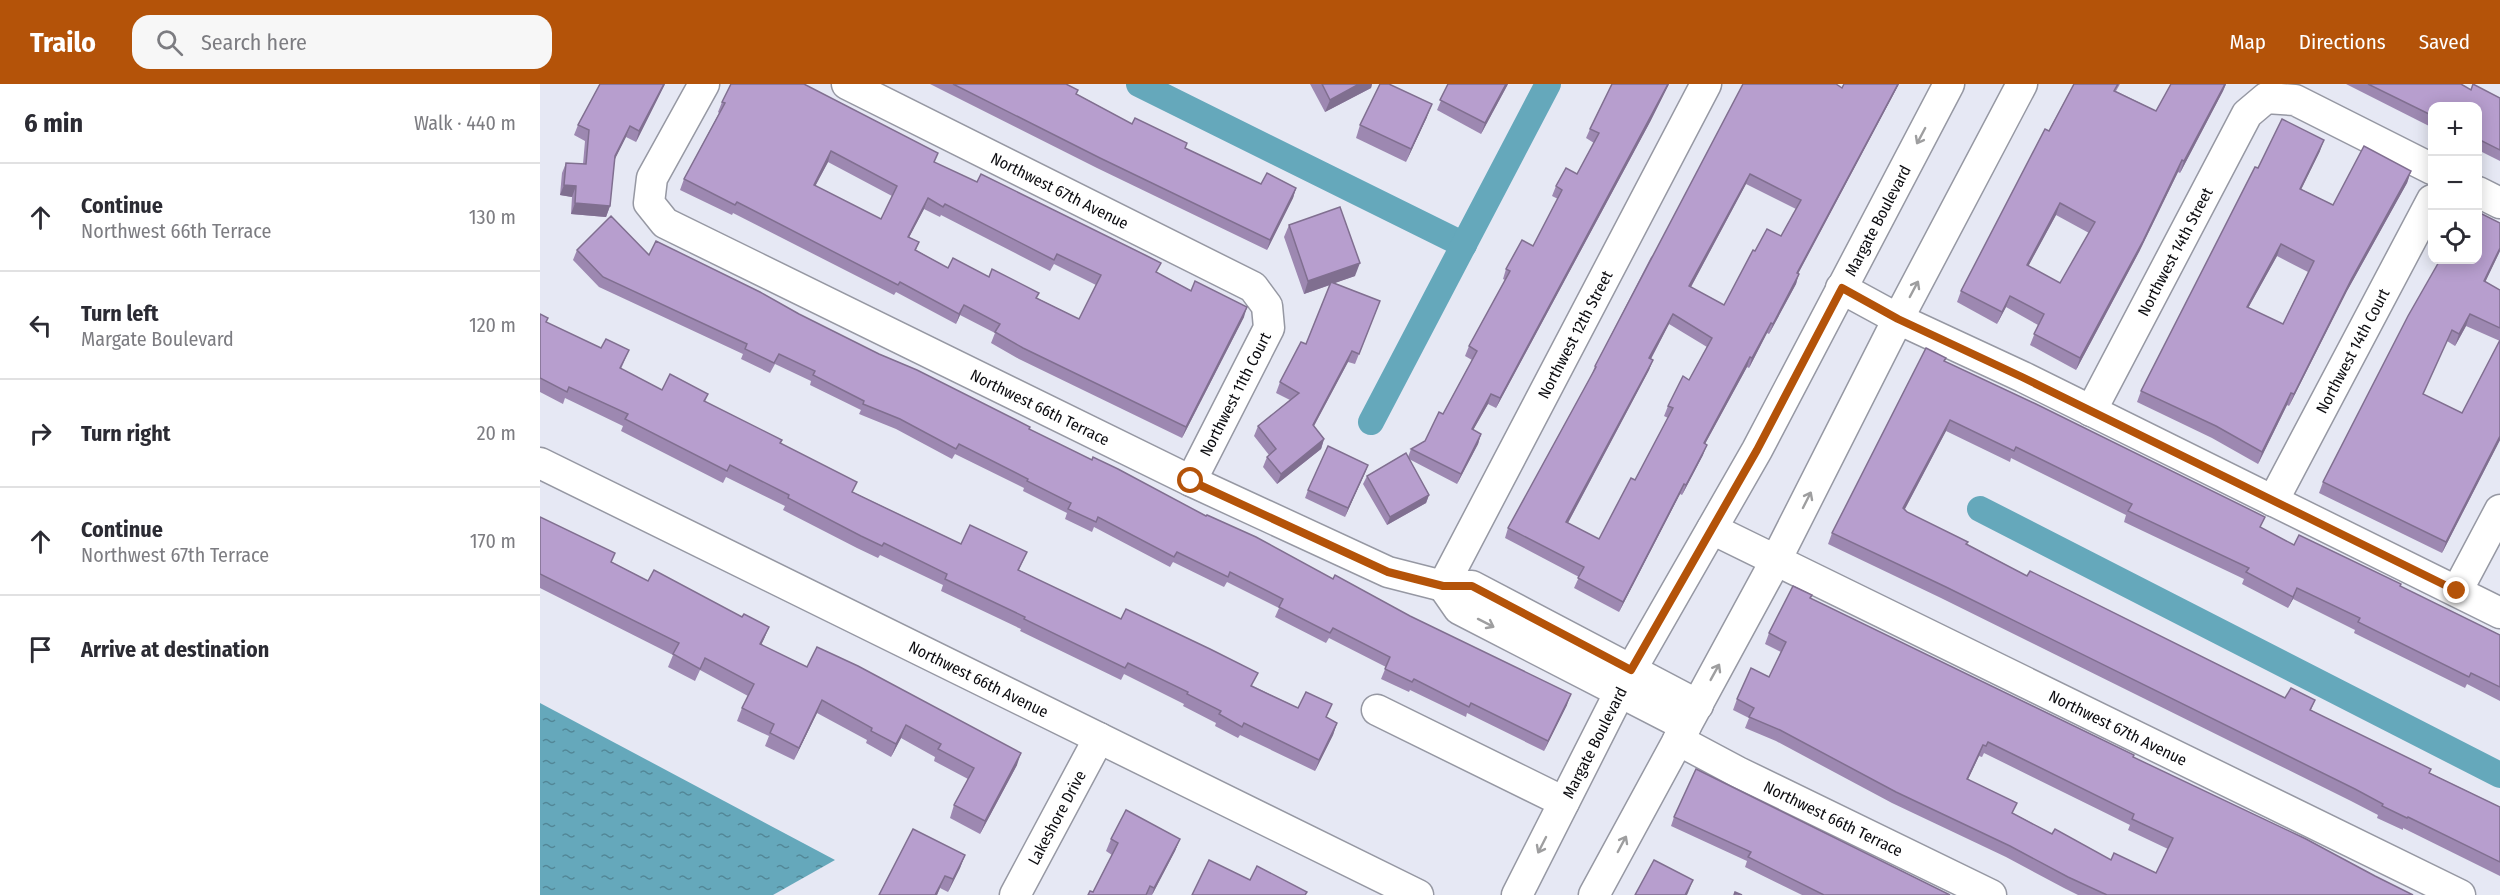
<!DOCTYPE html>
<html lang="en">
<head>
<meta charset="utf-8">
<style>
  body { margin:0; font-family:"Fira Sans Condensed",sans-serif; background:#f7f7f7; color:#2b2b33 }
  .controls { position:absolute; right:18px; top:18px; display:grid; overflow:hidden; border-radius:12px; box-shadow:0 3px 15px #0003 }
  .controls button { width:54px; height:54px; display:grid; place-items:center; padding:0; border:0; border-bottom:2px solid #e1e1e2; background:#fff; color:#2b2b33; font:30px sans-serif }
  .stop { position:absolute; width:18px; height:18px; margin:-14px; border:4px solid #b45309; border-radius:50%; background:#fff }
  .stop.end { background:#b45309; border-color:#fff; box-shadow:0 2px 6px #0008 }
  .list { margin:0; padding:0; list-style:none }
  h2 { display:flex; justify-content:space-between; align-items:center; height:78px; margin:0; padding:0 24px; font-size:26px }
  h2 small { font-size:20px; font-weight:400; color:#7c7c81 }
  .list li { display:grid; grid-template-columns:39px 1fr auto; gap:18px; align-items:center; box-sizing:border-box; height:108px; padding:0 24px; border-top:2px solid #e1e1e2 }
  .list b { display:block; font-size:22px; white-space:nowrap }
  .list p { margin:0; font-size:20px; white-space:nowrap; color:#7c7c81 }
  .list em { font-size:20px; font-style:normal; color:#7c7c81 }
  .icon { flex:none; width:33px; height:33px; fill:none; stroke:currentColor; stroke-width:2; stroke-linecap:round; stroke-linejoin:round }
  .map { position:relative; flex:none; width:1960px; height:811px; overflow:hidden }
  header { display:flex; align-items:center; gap:36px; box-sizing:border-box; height:84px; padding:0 30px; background:#b45309; color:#fff }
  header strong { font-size:28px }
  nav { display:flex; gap:33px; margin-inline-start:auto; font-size:21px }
  .search { width:420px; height:54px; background:#f7f7f7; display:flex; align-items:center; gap:15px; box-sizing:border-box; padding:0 21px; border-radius:18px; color:#7c7c81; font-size:22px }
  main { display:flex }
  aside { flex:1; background:#fff }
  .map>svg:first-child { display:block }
  .water { fill:url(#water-ripples) }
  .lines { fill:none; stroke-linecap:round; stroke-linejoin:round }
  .canal { stroke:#65a8bb; stroke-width:26 }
  .minor-casing { stroke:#9698a3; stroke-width:33 }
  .minor { stroke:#fff; stroke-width:30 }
  .wall { fill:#9d88b1; fill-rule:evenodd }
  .shaded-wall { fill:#806f90 }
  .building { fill:#b79ece; stroke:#806f90; stroke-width:1.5; fill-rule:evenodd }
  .oneway { stroke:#9e9e9f }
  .route { stroke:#b45309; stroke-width:8 }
  .labels { text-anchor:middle; stroke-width:4.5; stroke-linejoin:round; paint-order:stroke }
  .street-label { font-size:16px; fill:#0c0c10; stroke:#fff }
</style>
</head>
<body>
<header>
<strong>Trailo</strong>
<div class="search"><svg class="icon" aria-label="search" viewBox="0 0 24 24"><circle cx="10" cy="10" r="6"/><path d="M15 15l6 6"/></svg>Search here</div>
<nav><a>Map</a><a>Directions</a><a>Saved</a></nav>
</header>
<main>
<aside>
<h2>6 min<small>Walk · 440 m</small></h2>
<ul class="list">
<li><svg class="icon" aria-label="ahead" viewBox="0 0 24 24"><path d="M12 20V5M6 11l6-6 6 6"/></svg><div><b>Continue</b><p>Northwest 66th Terrace</p></div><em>130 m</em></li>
<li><svg class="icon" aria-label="left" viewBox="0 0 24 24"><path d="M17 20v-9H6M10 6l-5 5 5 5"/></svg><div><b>Turn left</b><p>Margate Boulevard</p></div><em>120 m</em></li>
<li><svg class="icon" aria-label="right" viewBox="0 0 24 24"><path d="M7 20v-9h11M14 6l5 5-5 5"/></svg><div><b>Turn right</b></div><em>20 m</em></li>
<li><svg class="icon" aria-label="ahead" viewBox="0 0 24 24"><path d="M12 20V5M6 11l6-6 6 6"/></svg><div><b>Continue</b><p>Northwest 67th Terrace</p></div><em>170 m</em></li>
<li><svg class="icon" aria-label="arrive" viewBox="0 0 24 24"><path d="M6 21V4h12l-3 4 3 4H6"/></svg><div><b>Arrive at destination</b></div></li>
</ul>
</aside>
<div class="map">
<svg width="1960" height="811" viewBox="0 0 1960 811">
  <defs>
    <pattern id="water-ripples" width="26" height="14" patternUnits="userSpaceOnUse" patternTransform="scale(1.5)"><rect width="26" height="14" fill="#65a8bb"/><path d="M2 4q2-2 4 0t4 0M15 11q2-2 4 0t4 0" fill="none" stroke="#528797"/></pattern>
  </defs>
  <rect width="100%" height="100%" fill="#e6e8f4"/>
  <polygon class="water" points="0,619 295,776 233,811 0,811"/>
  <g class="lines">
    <g class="canal">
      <polyline points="599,0 924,161"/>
      <polyline points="831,338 1008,0"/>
      <polyline points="1440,425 1960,691"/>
    </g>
    <defs>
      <g id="minor">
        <path id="s1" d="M164 0 112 94 109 119 125 139 651 397 848 488 903 502H932L1158 621"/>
        <path id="s2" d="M307 0 713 203 727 222 729 244 651 397"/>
        <polyline points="1938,108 1960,119"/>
        <polyline points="1301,204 1358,235 1483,293 1960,529"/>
        <path id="s3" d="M1551 327 1707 30 1726 14 1755 16 1892 85"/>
        <path id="s4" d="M0 379 878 811"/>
        <path id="s5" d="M1733 417 1892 116"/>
        <path id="s6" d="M1172 445 1920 811"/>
        <path id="s7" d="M903 502 1166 0"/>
        <polyline points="903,502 919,525 1146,642"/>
        <polyline points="1917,507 1960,426"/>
        <polyline points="837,626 1024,718"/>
        <path id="s8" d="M1138 656 1198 688 1451 811"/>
        <path id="s9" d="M475 811 559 654"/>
        <path id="s10" d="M977 811 1091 586 1217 366 1409 0"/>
        <polyline points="1054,811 1236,476 1358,235 1482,0"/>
      </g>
    </defs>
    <use href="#minor" class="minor-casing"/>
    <use href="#minor" class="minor"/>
  </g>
  <g class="wall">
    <polygon points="125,0 96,58 86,53 74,76 70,122 66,133 31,130 32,113 20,111 22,89 26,79 43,80 45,57 34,51 38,41"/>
    <polygon points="390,0 526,0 537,10 592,40 645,64 721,100 756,104 753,114 727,166 557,84"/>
    <polygon points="770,0 832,0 831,4 785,28"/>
    <polygon points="908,0 968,0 941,50 897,26"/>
    <polygon points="1072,0 1129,0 1110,38 956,324 948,320 933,346 941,350 938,360 917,400 869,375 889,411 886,419 847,441 823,400 827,392 868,373 871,365 885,357 903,330 932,276 925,272 929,262 965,196 963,195 966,185 993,162 1018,115 1012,112 1016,102 1037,90 1054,59 1046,54 1050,45"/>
    <path d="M1304 0H1359L1258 190 1256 200 1229 250 1227 249 1209 284 1207 283 1165 360 1163 371 1142 411 1140 410 1079 528 1034 504 1039 493 965 454 968 444 1051 292 1055 282 1111 173 1302 4ZM1206 100 1256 125 1241 152 1215 167 1184 221 1151 203ZM1129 240 1167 263 1149 296 1128 322 1124 332 1128 334 1095 396 1059 455 1028 439 1109 286 1113 276 1111 275Z"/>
    <path d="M1534 0H1580L1576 7 1616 27 1631 0H1686L1683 7 1640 89 1638 88 1599 168 1536 286 1490 261 1498 241 1466 223 1457 240 1417 218 1421 207ZM1516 131 1549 149 1520 199 1488 182Z"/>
    <polygon points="1806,0 1921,0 1931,6 1960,14 1960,77 1938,66 1938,22 1893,22 1893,44"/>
    <path d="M182 18 398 69 394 78 617 189 704 233 642 354 479 275 451 259 455 249 420 231 416 240 356 208 354 211 193 129 192 131 140 106 144 95 179 29 178 28ZM288 78 352 112 341 135 275 102ZM384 125 400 133 401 131 510 187 514 180 556 201 539 235 497 214 449 193 408 184 376 166 379 158 369 153Z"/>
    <polygon points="887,33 866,78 816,54 820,41"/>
    <path d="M1780 67 1761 105 1793 121 1871 87 1867 99 1807 207 1749 322 1747 321 1718 380 1672 354 1597 318 1601 307 1718 84ZM1737 172 1768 188 1743 240 1708 224Z"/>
    <path d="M1960 139V167L1945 198 1960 206V356L1902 469 1779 409 1783 398 1938 176ZM1926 242 1960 257 1922 329 1883 310 1907 257 1915 262Z"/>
    <polygon points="749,141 815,192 794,199 840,217 815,280 808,278 774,342 784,355 781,365 737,400 723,383 727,373 729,371 714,352 718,342 750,316 736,309 740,298 766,260 790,201 764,210 744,153"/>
    <polygon points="37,166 109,171 259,230 489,345 793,495 1027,621 1004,667 927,629 926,633 870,606 869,608 841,595 846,583 789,554 786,559 735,533 739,524 687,498 684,503 633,478 630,483 554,443 552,448 525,435 527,429 483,407 484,404 415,370 412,375 356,345 319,330 321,326 270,301 271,297 235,280 230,289 201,275 203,270 59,203 33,176"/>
    <polygon points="0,230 8,234 6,238 61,264 89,266 81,285 122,306 168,310 165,318 240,359 313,408 421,460 487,468 479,486 758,624 787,634 797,639 793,651 775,687 700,651 698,654 675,642 676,639 643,622 644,620 584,590 581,596 480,547 481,545 401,507 403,501 340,471 338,474 317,464 243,426 245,422 186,393 183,399 81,347 83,342 25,314 23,320 0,308"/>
    <polygon points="1404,277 1754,461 1860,503 1960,551 1960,617 1927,600 1925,604 1814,549 1815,546 1753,515 1748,524 1702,500 1704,495 1584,438 1586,431 1471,374 1470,378 1406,347 1365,425 1367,428 1487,492 1745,614 1775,616 1771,626 1890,689 1960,723 1960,792 1863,744 1863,746 1837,734 1838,731 1811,717 1401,514 1288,460 1292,449"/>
    <polygon points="828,381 805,433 765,414 768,406"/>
    <polygon points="0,433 72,478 108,497 229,543 221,561 477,681 440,750 410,734 414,721 428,695 394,677 395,673 361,654 351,673 326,659 327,656 277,629 254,676 225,662 229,652 197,637 202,624 208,612 160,586 155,597 128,583 133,571 0,504"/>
    <path d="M1270 514 1835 792 1873 811H1538L1524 804 1466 773 1352 719 1236 657 1205 644 1209 634 1193 626 1197 615 1229 593 1241 568 1225 560 1229 549ZM1444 669 1590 741 1588 746 1628 765 1616 789 1571 776 1512 750 1473 729 1428 695 1439 672 1442 673Z"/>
    <polygon points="1134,733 1410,811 1262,811 1205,783 1207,777 1131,742"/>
    <polygon points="571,755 640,755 635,767 612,811 548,811 553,808 572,771 566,767"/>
    <polygon points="425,771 420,784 408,808 400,804 397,811 339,811"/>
  </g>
  <g class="shaded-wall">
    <polygon points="124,0 125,0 96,58 99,47"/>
    <polygon points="819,0 832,0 831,4 785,28 790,16"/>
    <polygon points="966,0 968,0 941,50 945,39"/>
    <polygon points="1128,0 1129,0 1110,38 956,324 960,314"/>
    <polygon points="1358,0 1359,0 1253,199 1257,189"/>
    <polygon points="1685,0 1686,0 1683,7 1640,89 1644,77"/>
    <polygon points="892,20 887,33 866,78 871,65"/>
    <polygon points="90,42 86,53 71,83 75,72"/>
    <polygon points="1784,56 1780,67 1756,116 1760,105"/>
    <polygon points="291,67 288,78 270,112 274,101"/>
    <polygon points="1642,76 1638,88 1599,168 1536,286 1540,274"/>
    <polygon points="1871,87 1867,99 1807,207 1749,322 1754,310 1811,196"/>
    <polygon points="1210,90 1206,100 1146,212 1149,202"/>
    <polygon points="24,101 36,102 32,113 20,111"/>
    <polygon points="756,104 753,114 727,166 730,156"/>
    <polygon points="388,114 384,125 364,163 368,153"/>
    <polygon points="35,119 70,122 66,133 31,130"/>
    <polygon points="1520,119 1516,131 1483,192 1487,181"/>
    <polygon points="1741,160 1737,172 1702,235 1707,223"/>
    <polygon points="1960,164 1960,167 1940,209 1944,197"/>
    <polygon points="820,179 815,192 764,210 768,197"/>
    <polygon points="1259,190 1256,200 1229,250 1233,240"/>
    <polygon points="1470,212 1466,223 1457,240 1462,228"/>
    <polygon points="424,221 420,231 416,240 419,230"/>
    <polygon points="707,223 704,233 642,354 646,343"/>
    <polygon points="1133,230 1129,240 1106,284 1109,274"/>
    <polygon points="1930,230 1926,242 1915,262 1919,250"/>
    <polygon points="1231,239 1227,249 1209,284 1212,274"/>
    <polygon points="812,267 808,278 769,351 773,341"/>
    <polygon points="1210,273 1207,283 1160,369 1164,359"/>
    <polygon points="1113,276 1109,286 1023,448 1026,438"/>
    <polygon points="1751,309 1747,321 1718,380 1722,368"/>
    <polygon points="951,310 948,320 928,355 932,345"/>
    <polygon points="1410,336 1406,347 1359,436 1363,424"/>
    <polygon points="941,350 938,360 917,400 921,390"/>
    <polygon points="1960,352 1960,356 1902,469 1906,458"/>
    <polygon points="784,355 781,365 737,400 741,390"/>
    <polygon points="1167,361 1163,371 1142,411 1146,401"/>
    <polygon points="828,381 825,389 805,433 808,424"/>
    <polygon points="1144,400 1140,410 1079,528 1083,518"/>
    <polygon points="889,411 886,419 847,441 850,433"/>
    <polygon points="1757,504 1753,515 1748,524 1753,513"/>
    <polygon points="229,543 224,555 215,573 220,560"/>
    <polygon points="1031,610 1027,621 1004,667 1008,657"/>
    <polygon points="282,616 277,629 254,676 259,664"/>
    <polygon points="797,639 793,651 775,687 779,676"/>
    <polygon points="366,641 361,654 351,673 356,660"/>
    <polygon points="1443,661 1439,672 1423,706 1427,695"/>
    <polygon points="481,669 477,681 440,750 445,737"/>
    <polygon points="640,755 635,767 612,811 614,804"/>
    <polygon points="425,771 420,784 408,808 413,795"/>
    <polygon points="405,792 397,811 395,811"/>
    <polygon points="1153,796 1148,809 1147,811 1145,811"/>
  </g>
  <g class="building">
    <polygon points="60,0 124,0 99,47 90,42 75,72 70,122 35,119 36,102 24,101 26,79 46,80 49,46 38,41"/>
    <path d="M191 0H264L398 69 394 78 437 98 441 90 607 172 621 179 616 188 651 207 655 197 707 223 646 343 483 264 455 248 460 240 424 221 419 230 360 198 358 201 197 118 195 121 144 95 185 19 182 18ZM291 67 357 102 341 135 274 101ZM388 114 403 123 405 120 514 176 517 170 561 191 539 235 496 214 499 209 452 185 449 193 413 174 408 184 375 166 379 158 368 153Z"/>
    <polygon points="413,0 526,0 538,6 536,10 592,40 595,34 647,59 645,64 721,100 727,89 756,104 730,156 560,74"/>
    <polygon points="782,0 819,0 790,16"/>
    <polygon points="840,0 849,0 892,20 871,65 820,41"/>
    <polygon points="908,0 966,0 945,39 900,16"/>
    <polygon points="1072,0 1128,0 960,314 951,310 932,345 941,350 921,390 871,365 885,357 899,328 903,330 937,267 929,262 970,187 966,185 982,156 993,162 1022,106 1016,102 1026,84 1037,90 1059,49 1050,45"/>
    <path d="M1203 0H1296L1302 4 1304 0H1358L1257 189 1259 190 1233 240 1231 239 1212 274 1210 273 1164 359 1167 361 1146 401 1144 400 1083 518 1038 494 1044 483 968 444 1056 283 1055 282ZM1210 90 1261 116 1241 152 1227 145 1215 167 1213 166 1184 221 1149 202ZM1133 230 1172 254 1149 296 1143 292 1128 322 1133 324 1095 396 1091 394 1059 455 1026 438 1113 276 1109 274Z"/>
    <path d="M1534 0H1578L1574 7 1616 27 1631 0H1685L1644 77 1642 76 1603 157 1540 274 1494 250 1504 230 1470 212 1462 228 1421 207 1505 45 1509 47ZM1520 119 1555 138 1520 199 1487 181Z"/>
    <polygon points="1828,0 1921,0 1931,6 1933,0 1960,14 1960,66 1938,55 1938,22 1893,22 1893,32"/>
    <path d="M1742 35 1784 56 1760 105 1793 121 1824 62 1871 87 1811 196 1754 310 1751 309 1722 368 1676 342 1601 307 1715 83 1718 84ZM1741 160 1774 177 1743 240 1707 223Z"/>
    <polygon points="800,123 820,179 768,197 749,141"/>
    <polygon points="1938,128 1960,139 1960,164 1944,197 1960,206 1960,244 1930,230 1919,250 1912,246 1883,310 1922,329 1960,256 1960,352 1906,458 1783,398 1868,232 1900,176 1938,176"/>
    <polygon points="71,132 109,171 116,157 220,208 259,230 339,270 377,286 490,343 489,345 552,376 553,373 578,385 666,432 667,431 716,453 793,495 795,491 870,532 1031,610 1008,657 931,619 929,623 874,595 872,598 845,585 850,573 793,544 790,549 739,523 743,515 690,488 688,493 637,468 634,473 558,433 556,438 528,425 531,419 487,397 488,395 419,360 416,365 360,335 323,320 324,317 273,291 275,287 239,270 234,279 205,265 207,260 63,193 37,166"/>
    <polygon points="791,198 840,217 819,270 812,267 773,341 784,355 741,390 727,373 736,365 718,342 759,309 740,298 761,258 766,260"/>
    <polygon points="0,230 8,234 6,238 61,264 66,255 89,266 80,284 122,306 130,290 168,310 164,317 242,356 240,359 317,398 312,408 421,460 430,441 487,468 478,486 581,535 586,525 670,565 718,589 711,602 758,624 766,608 792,620 786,633 797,639 779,676 704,639 702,643 679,630 681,627 647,610 648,608 588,579 585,584 484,535 485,533 405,495 407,490 344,459 342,462 321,452 248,414 249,411 190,381 187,387 85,335 88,330 29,303 27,308 0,294"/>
    <polygon points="1386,264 1406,274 1404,277 1496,320 1725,433 1720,443 1754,461 1759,451 1861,500 1860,502 1960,551 1960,603 1931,589 1929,593 1818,538 1820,534 1757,504 1753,513 1706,488 1709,484 1588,427 1592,420 1476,363 1474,367 1410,336 1363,424 1367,428 1428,458 1426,460 1487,492 1490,487 1745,614 1751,604 1775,616 1770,626 1891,685 1889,689 1960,723 1960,778 1868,733 1867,734 1842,722 1843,720 1815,705 1406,503 1292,449"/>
    <polygon points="788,362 828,381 808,424 768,406"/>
    <polygon points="866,369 889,411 850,433 827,392"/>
    <polygon points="0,433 75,469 71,478 108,497 114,486 202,533 204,530 229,543 220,560 267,583 277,563 318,582 481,669 445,737 414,721 434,684 398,665 401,660 366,641 356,660 331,647 332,644 282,616 259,664 230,649 234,640 202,624 214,600 165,574 160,585 133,570 139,559 0,490"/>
    <path d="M1253 502 1272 511 1270 514 1594 671 1593 673 1766 755 1835 792 1873 811H1567L1528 793 1470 762 1356 708 1240 646 1209 633 1214 624 1197 615 1211 584 1229 593 1246 558 1229 549ZM1448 658 1594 730 1592 735 1633 754 1616 789 1574 769 1571 776 1515 745 1512 750 1472 729 1477 719 1427 695 1443 661 1446 662Z"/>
    <polygon points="1156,685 1410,811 1284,811 1208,773 1211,768 1134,733"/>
    <polygon points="586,726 640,755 614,804 610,802 606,811 548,811 550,807 553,808 578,759 571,755"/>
    <polygon points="373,745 425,771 413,795 405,792 395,811 339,811"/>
    <polygon points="669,776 710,796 717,782 767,808 765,811 652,811"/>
    <polygon points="1114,776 1153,796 1145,811 1095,811"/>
    <polygon points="1195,808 1202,811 1194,811"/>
  </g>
  <defs><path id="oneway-shaft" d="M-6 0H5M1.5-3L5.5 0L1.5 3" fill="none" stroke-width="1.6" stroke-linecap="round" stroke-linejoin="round" transform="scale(1.5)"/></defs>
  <g class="oneway">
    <use href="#oneway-shaft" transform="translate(1381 52) rotate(118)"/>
    <use href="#oneway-shaft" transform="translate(1374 205) rotate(-62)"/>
    <use href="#oneway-shaft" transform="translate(1267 416) rotate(-63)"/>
    <use href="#oneway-shaft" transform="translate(946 539) rotate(27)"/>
    <use href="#oneway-shaft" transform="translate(1175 588) rotate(-61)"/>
    <use href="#oneway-shaft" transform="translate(1082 760) rotate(-62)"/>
    <use href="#oneway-shaft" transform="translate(1002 761) rotate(117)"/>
  </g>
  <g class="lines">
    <polyline class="route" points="651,397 848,488 903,502 932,502 1091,586 1217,366 1302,204 1358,235 1482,293 1917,507"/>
  </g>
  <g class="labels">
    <g class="street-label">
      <text dy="6" stroke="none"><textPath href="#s2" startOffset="238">Northwest 67th Avenue</textPath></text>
      <text dy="6" stroke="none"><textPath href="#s10" startOffset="765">Margate Boulevard</textPath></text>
      <text dy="6" stroke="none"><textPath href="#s3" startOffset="180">Northwest 14th Street</textPath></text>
      <text dy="6" stroke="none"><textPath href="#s7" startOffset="284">Northwest 12th Street</textPath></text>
      <text dy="6" stroke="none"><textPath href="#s5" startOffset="170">Northwest 14th Court</textPath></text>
      <text transform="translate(695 310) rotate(-63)" y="6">Northwest 11th Court</text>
      <text dy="6" stroke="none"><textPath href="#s1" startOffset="576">Northwest 66th Terrace</textPath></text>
      <text dy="6" stroke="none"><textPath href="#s4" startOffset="489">Northwest 66th Avenue</textPath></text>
      <text dy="6" stroke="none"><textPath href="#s6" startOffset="452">Northwest 67th Avenue</textPath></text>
      <text dy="6" stroke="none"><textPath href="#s10" startOffset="171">Margate Boulevard</textPath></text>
      <text dy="6" stroke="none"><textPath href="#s9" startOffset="88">Lakeshore Drive</textPath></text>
      <text dy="6" stroke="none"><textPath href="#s8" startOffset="174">Northwest 66th Terrace</textPath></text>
    </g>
  </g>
</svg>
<div class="controls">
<button>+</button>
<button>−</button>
<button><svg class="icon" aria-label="locate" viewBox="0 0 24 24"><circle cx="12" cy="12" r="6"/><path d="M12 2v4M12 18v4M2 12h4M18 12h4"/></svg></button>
</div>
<div class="stop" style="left:651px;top:397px"></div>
<div class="stop end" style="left:1917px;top:507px"></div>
</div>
</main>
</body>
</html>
